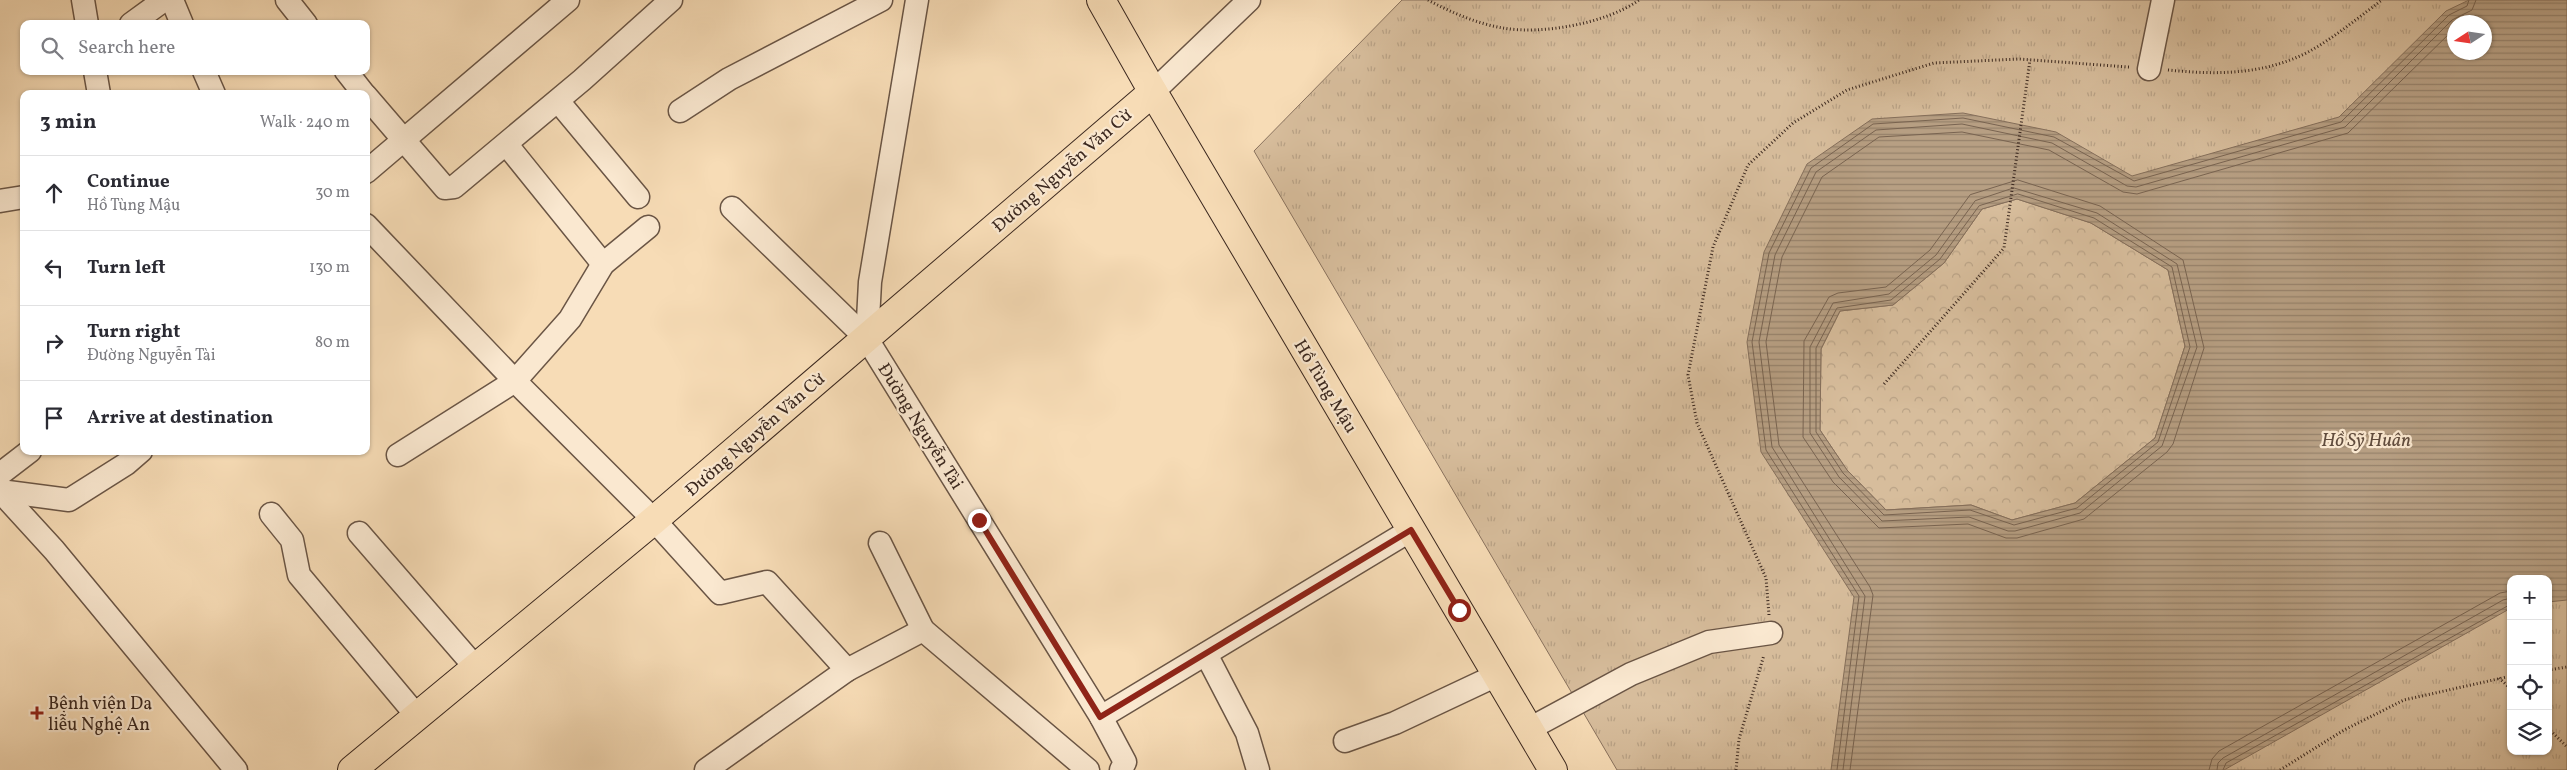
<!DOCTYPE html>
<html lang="en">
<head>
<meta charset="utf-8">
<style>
  body { margin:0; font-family:Vollkorn,serif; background:#f2f2f3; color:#2b2b33 }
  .controls { position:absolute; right:15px; bottom:15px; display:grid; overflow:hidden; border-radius:10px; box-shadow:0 1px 4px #0004 }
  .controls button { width:45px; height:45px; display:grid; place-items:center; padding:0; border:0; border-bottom:1px solid #e1e1e2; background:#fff; color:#2b2b33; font:25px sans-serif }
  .compass { position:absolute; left:2447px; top:15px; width:45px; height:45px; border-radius:50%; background:#fff; box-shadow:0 1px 4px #0004; rotate:258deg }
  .stop { position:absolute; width:15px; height:15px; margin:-11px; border:4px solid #8f2418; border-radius:50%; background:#fff }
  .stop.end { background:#8f2418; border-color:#fff; box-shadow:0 1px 5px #0008 }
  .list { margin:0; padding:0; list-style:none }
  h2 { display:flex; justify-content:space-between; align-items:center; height:65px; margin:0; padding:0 20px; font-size:21px }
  h2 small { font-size:16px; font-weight:400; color:#7c7c81 }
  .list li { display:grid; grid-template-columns:32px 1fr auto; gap:15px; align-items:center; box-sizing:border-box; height:75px; padding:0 20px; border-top:1px solid #e1e1e2 }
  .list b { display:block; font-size:19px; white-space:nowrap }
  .list p { margin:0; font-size:16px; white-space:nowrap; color:#7c7c81 }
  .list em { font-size:16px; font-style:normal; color:#7c7c81 }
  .icon { flex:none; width:28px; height:28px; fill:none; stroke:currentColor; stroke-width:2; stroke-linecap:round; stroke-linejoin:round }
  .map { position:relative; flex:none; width:2567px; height:770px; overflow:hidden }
  .search { position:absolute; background:#fff; box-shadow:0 1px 4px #0004; left:20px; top:20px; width:350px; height:55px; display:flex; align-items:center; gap:12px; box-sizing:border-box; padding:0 18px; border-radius:10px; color:#7c7c81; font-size:19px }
  .panel { position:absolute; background:#fff; box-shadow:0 1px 4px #0004; left:20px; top:90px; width:350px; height:365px; border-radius:10px }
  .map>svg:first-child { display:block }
  .grass { fill:url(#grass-tufts); stroke:#89725e; fill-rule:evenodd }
  .forest { fill:url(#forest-crowns); stroke:#89725e }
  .water { fill:url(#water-rules); stroke:#856f5b; fill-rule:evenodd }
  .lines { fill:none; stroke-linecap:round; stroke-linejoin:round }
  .shore { stroke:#796451; stroke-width:1 }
  .minor-casing { stroke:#6a5545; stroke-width:25 }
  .major-casing { stroke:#3b281f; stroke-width:30 }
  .path { stroke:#3b281f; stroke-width:3; stroke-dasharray:1 2.5; stroke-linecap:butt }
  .minor { stroke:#fae8d0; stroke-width:22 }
  .major { stroke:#f7dcb6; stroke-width:28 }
  .route { stroke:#8f2418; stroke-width:6 }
  .poi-dot { fill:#8f2418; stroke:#fae8d0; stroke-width:2 }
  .labels { text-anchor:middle; stroke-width:4.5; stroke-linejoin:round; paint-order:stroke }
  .street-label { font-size:18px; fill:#3b281f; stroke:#fae8d0 }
  .poi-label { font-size:18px; fill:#3b281f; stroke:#fae8d0; text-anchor:start }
  .water-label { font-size:19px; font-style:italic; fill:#604c3d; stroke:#fae8d0 }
</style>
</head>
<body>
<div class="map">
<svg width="2567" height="770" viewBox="0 0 2567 770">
  <defs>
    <pattern id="grass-tufts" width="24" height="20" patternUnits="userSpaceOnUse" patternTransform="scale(1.25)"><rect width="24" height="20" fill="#d7bd9c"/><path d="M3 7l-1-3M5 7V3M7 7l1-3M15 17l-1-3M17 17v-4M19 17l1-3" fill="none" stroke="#b9a286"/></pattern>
    <pattern id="forest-crowns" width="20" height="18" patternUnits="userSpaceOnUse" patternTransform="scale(1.25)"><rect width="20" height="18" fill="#d7bd9c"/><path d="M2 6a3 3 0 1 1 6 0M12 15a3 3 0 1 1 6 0" fill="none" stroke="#b9a286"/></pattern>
    <pattern id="water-rules" width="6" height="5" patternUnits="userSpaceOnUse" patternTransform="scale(1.25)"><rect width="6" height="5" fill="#b79f83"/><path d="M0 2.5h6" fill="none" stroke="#96826b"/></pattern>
  </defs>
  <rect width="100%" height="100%" fill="#f7dcb6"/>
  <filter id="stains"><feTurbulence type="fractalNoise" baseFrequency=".004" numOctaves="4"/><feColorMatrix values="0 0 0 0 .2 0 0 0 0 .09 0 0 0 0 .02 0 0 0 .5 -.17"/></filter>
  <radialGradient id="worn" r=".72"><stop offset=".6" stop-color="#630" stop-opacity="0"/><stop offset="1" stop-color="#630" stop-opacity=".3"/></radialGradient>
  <path class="grass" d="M1402 0H2567V770H1617L1254 151ZM2454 22H2484V52H2454ZM2511 579H2548V751H2511Z"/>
  <polygon class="forest" points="2017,199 2091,223 2168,270 2185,346 2155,438 2075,503 2012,520 1971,505 1886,510 1847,470 1820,430 1821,349 1840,311 1893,305 1944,263 1982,209"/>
  <path class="water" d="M2469 0H2567V600L2548 602V579H2511V608L2224 770H1831L1854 597 1761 452 1747 342 1764 252 1807 164 1872 119 1963 113 2056 132 2132 176 2339 117 2446 11ZM2454 22H2484V52H2454ZM2017 199 2091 223 2168 270 2185 346 2155 438 2075 503 2012 520 1971 505 1886 510 1847 470 1820 430 1821 349 1840 311 1893 305 1944 263 1982 209Z"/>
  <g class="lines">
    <g class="shore">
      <polygon points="2018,180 2100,206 2183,260 2204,348 2173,444 2167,452 2084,519 2017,538 2006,538 1968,524 1879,528 1833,482 1803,437 1804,341 1829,297 1838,293 1886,287 1930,250 1970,195"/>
      <polygon points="2014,188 2097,213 2177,264 2197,347 2162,446 2080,513 2015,531 2008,531 1969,517 1882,521 1839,477 1810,433 1810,347 1833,303 1889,294 1936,255 1975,201"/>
      <polygon points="2018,194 2094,218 2172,267 2190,347 2158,442 2077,508 2014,525 1970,510 1884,515 1843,473 1816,432 1816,348 1837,308 1891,300 1940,259 1979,206"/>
      <polyline points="1837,770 1859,596 1766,450 1752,342 1769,253 1811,168 1873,124 1963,118 2054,137 2134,181 2341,122 2449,15 2467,6 2469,0"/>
      <polyline points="1843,770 1865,596 1772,447 1759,342 1775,255 1816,172 1876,130 1962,124 2052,143 2127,186 2136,187 2345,127 2452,20 2472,10 2476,0"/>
      <polyline points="1850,770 1873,595 1870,587 1779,445 1766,342 1782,257 1822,177 1879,137 1962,132 2049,150 2123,192 2137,194 2348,133 2454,29"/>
      <polyline points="2209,770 2212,759 2219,751 2500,593 2511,591"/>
      <polyline points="2217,770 2218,763 2223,758 2503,600 2511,598"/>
      <polyline points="2223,770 2226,763 2511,604"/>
    </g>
    <defs>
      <g id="minor">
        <polyline points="83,0 87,24"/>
        <polyline points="172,0 182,24"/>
        <polyline points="287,0 306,24"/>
        <polyline points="131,24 164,0"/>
        <polyline points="2149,69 2163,0"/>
        <polyline points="95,71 99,94"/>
        <polyline points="204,71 214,94"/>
        <polyline points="346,71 364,94"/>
        <polyline points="1153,92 1249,0"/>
        <polyline points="366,96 445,188 454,187 582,80 671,0"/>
        <polyline points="558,101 638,197"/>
        <polyline points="680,111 729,79 881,0"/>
        <polyline points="507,145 603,264"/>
        <polyline points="366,172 568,0"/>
        <polyline points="0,201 24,197"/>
        <polyline points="732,208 867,339 1101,717 1125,762 1121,770"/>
        <polyline points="366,225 515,381 654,520 720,593 767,582 847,670"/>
        <polyline points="867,339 870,282 917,0"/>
        <polyline points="398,455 515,381 570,319 603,264 648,227"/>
        <polyline points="0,474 30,451"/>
        <polyline points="0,491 54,550 236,770"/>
        <polyline points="0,491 69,500 126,464 141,451"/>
        <polyline points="271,514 292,540 299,575 417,716"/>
        <polyline points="359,533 476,668"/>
        <polyline points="880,543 923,630"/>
        <polyline points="1206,654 1247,733 1258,770"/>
        <polyline points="1101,717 1411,530"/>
        <polyline points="1529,729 1631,674 1709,642 1771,633"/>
        <polyline points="1345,741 1395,723 1497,675"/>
        <polyline points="706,770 847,670 923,630 1088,770"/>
      </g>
      <g id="major">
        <polyline points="1101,0 1153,92 1553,770"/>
        <polyline points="352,770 654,520 1153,92"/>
      </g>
    </defs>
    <use href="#minor" class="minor-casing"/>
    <use href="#major" class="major-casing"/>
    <g class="path">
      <path d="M1428 0C1450 12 1478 24 1503 28 1543 35 1607 23 1639 0"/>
      <path d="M2168 70C2217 75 2265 75 2310 51 2335 37 2359 17 2382 0"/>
      <polyline points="1884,384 2004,248 2030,60"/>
      <polyline points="1769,615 1766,578 1697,423 1688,375 1713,247 1748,165 1793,123 1847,90 1934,63 2019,59 2129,67"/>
      <polyline points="2548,670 2567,667"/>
      <polyline points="2499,678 2511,689"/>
      <polyline points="2548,728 2567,747"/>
      <polyline points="1736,770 1739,739 1764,655"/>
      <polyline points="2280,770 2344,730 2404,700 2511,676"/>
    </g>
    <use href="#minor" class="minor"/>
    <use href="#major" class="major"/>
  </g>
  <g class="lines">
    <polyline class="route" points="979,520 1100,717 1411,530 1459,610"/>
  </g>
  <path class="poi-dot" d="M34.5 705.5h5v5h5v5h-5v5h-5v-5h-5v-5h5z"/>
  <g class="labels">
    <g class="street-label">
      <text transform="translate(1062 170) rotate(-41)" y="6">Đường Nguyễn Văn Cừ</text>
      <text transform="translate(1326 386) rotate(59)" y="6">Hồ Tùng Mậu</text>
      <text transform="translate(921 426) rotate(58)" y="6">Đường Nguyễn Tài</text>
      <text transform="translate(755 434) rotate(-41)" y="6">Đường Nguyễn Văn Cừ</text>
    </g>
    <g class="poi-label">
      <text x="48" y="709">Bệnh viện Da<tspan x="48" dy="21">liễu Nghệ An</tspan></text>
    </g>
    <g class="water-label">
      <text x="2366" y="446">Hồ Sỹ Huân</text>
    </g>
  </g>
  <rect width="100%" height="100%" filter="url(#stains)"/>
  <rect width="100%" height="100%" fill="url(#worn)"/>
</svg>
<div class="controls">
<button>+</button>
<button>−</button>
<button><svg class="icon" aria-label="locate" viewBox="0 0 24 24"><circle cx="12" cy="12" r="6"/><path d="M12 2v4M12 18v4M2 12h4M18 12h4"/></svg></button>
<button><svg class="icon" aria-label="layers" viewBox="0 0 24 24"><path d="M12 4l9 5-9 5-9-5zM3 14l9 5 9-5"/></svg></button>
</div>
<svg class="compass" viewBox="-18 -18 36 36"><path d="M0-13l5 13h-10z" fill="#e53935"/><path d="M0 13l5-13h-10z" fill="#7c7c81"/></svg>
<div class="stop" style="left:1459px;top:610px"></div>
<div class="stop end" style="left:979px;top:520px"></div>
<div class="search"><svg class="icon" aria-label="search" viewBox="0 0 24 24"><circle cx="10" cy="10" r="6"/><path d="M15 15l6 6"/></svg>Search here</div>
<section class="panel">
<h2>3 min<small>Walk · 240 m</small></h2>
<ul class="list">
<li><svg class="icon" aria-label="ahead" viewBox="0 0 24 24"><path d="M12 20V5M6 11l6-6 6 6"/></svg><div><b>Continue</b><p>Hồ Tùng Mậu</p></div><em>30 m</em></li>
<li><svg class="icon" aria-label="left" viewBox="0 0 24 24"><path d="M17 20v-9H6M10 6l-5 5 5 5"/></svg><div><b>Turn left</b></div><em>130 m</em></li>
<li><svg class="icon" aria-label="right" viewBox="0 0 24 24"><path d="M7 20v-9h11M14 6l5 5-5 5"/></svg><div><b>Turn right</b><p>Đường Nguyễn Tài</p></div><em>80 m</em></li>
<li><svg class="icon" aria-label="arrive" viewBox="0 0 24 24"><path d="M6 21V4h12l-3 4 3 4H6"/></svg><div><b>Arrive at destination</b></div></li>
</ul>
</section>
</div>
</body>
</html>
